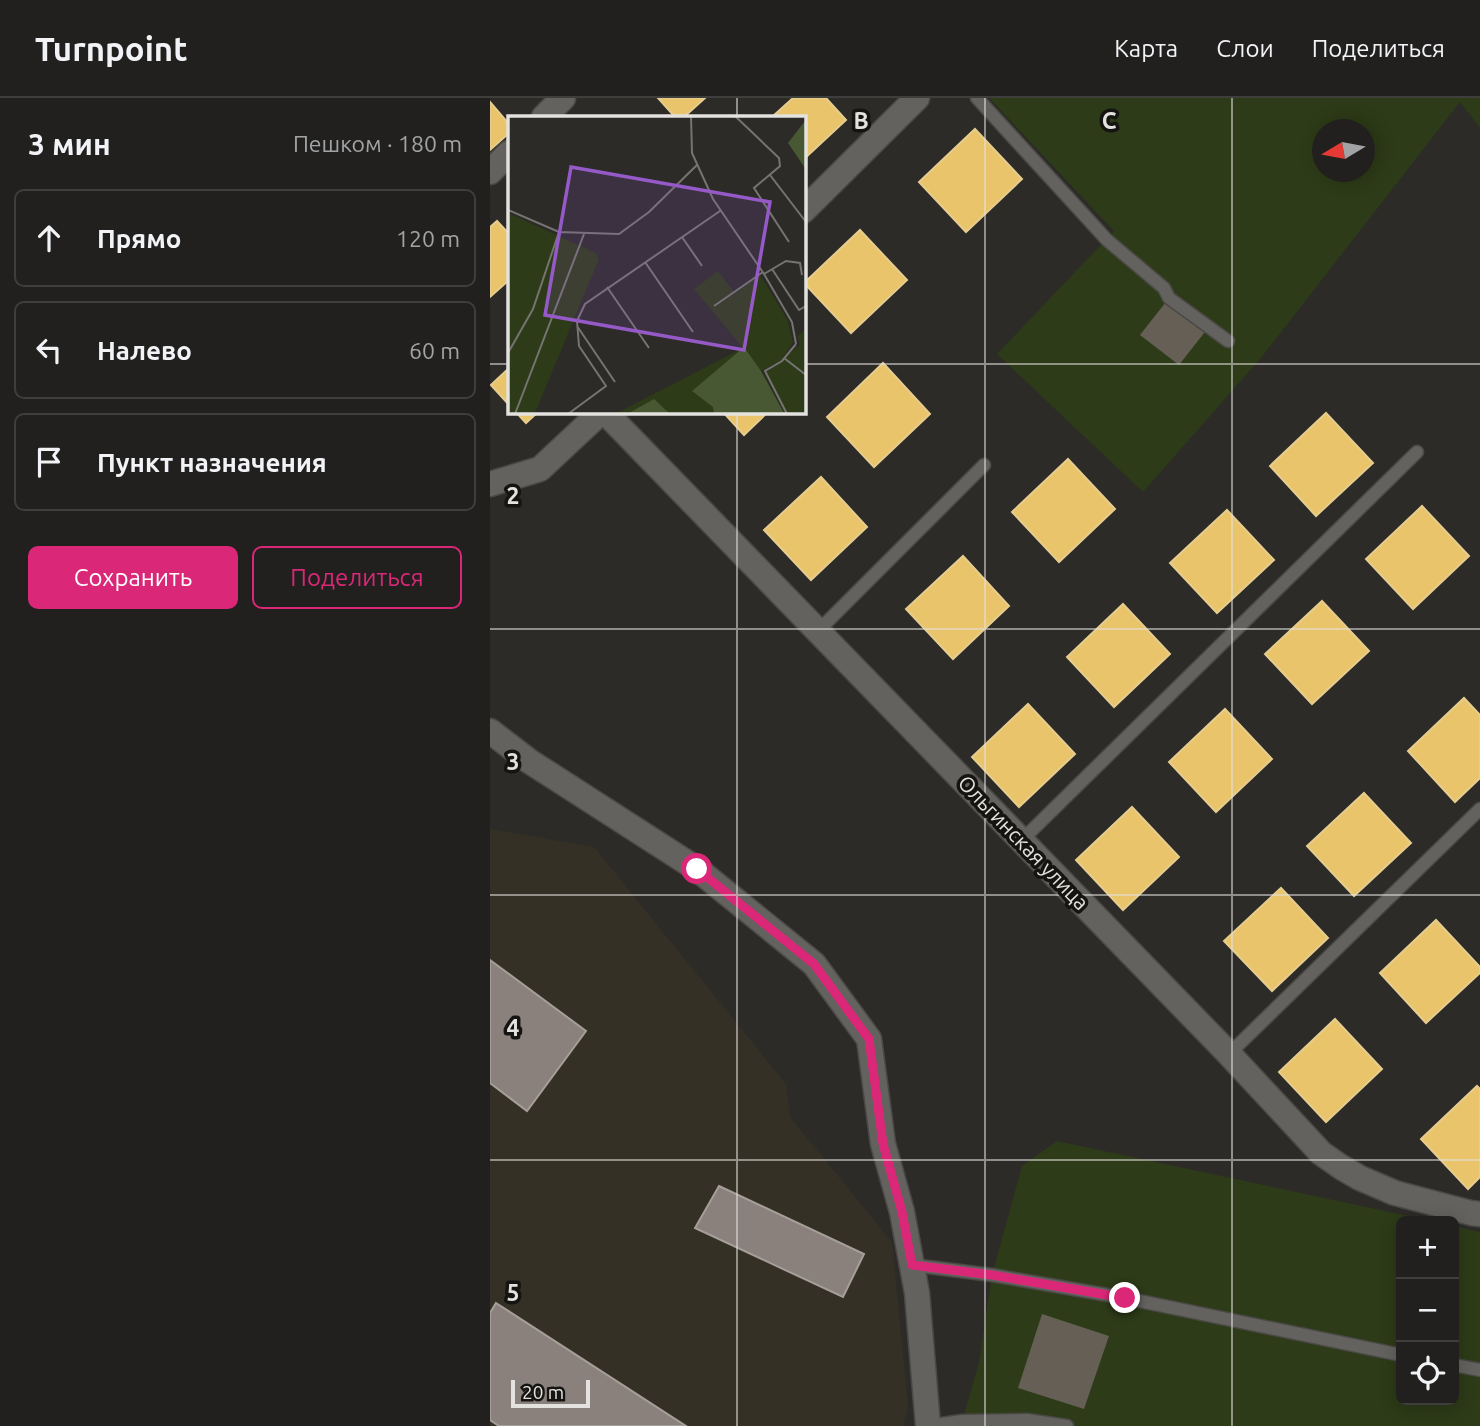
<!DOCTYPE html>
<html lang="ru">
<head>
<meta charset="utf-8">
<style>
  body { margin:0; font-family:Ubuntu,sans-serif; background:#2d2d2b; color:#f1f3f6 }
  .controls { position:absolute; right:21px; bottom:21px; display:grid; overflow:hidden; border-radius:10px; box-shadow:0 4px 18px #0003 }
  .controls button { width:63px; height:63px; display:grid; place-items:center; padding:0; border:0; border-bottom:2px solid #3e3e3c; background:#21201e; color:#f1f3f6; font:35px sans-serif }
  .compass { position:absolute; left:822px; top:21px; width:63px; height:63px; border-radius:50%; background:#21201e; box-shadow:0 4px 18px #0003; rotate:260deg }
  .scale { position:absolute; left:21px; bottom:18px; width:79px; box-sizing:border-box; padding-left:7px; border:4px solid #e3e2de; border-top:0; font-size:19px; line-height:24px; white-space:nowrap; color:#e3e2de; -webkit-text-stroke:5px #151412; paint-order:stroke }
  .stop { position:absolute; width:21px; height:21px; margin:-16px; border:5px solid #db2777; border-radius:50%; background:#fff }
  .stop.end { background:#db2777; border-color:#fff; box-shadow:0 2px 7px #0008 }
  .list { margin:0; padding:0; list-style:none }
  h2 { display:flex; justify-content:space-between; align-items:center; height:91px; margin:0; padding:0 28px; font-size:30px }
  h2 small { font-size:23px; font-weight:400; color:#a2a3a4 }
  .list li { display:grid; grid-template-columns:46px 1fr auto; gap:21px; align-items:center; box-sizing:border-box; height:98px; margin:0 14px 14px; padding:0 14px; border:2px solid #3e3e3c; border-radius:10px }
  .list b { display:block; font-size:26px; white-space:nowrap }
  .list em { font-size:23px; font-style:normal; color:#a2a3a4 }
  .actions { display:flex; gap:14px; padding:21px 28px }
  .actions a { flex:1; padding:16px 0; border:2px solid #db2777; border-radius:10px; text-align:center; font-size:24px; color:#db2777 }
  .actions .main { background:#db2777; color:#fff }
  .icon { flex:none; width:38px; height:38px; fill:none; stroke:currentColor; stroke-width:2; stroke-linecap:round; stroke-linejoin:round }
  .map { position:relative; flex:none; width:990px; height:1328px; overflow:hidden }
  header { display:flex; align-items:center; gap:42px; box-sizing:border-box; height:98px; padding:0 35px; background:#21201e; border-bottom:2px solid #3e3e3c }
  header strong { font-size:33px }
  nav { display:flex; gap:38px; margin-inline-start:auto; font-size:24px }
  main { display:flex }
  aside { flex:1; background:#21201e }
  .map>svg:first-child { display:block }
  .built { fill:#353025 }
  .green { fill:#2d3b18; fill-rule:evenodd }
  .homes { fill:#e9c46a; stroke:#e7cd8d; stroke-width:2 }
  .industry { fill:#8a817c; stroke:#a59e99; stroke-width:2 }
  .building { fill:#655f55 }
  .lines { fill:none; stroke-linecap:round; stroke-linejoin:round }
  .service-casing { stroke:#4a4946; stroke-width:15 }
  .minor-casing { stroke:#4a4946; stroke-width:27 }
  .service { stroke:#63625f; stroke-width:12 }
  .minor { stroke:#63625f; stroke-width:24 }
  .route { stroke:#db2777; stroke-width:9 }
  .grid { fill:none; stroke:#e3e2de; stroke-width:2; stroke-opacity:0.55 }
  .labels { text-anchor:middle; stroke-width:7; stroke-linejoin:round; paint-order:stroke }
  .street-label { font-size:21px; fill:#e3e2de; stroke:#151412 }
  .inset-road { fill:none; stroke:#757471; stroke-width:2 }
  .view { fill:#955ac7; fill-opacity:0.15; stroke:#955ac7; stroke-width:3.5 }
  .inset-edge { fill:none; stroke:#e3e2de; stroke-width:3.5 }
  .grid-label { font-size:23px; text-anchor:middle; font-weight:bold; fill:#e3e2de; stroke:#151412; stroke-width:7; stroke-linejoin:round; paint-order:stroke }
</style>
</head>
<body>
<header>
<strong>Turnpoint</strong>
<nav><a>Карта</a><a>Слои</a><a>Поделиться</a></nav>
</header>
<main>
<aside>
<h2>3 мин<small>Пешком · 180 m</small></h2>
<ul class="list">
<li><svg class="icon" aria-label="ahead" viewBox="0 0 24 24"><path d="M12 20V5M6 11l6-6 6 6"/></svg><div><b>Прямо</b></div><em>120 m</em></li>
<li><svg class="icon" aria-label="left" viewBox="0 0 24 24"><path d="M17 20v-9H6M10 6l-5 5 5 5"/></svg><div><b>Налево</b></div><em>60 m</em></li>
<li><svg class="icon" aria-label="arrive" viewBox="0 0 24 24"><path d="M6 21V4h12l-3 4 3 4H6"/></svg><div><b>Пункт назначения</b></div></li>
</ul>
<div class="actions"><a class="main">Сохранить</a><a>Поделиться</a></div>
</aside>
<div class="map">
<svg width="990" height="1328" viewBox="0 0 990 1328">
  <rect width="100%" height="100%" fill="#2c2b28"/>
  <polygon class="built" points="0,731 104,749 296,986 300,1019 402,1144 418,1308 413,1328 0,1328"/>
  <g class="green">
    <path d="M499 0H990V30L970 4 771 260 653 394 507 256 624 133ZM832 32H874V74H832Z"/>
    <polygon points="567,1043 942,1123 911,1123 911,1302 964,1302 964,1128 990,1134 990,1328 471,1328 489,1264 502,1177 532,1068"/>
  </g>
  <g class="homes">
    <polygon points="168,0 215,0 194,19 185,19"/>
    <polygon points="303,0 336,0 356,22 315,60 313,58 313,19 282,19"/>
    <polygon points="0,4 19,26 19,35 0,52"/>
    <polygon points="485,31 532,81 476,134 429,84"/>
    <polygon points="7,123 19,136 19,182 0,199 0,129"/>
    <polygon points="370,132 417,182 361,235 314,185"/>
    <polygon points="393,265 440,316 384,369 337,319"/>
    <polygon points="19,270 19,307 1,287"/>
    <polygon points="25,313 49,313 36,325"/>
    <polygon points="232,313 279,313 254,337"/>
    <polygon points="836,315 883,365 826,418 780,368"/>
    <polygon points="578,361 625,411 569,464 522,414"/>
    <polygon points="331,379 377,429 321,482 274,432"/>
    <polygon points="932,408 979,458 923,511 876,461"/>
    <polygon points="737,412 784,462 727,515 680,465"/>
    <polygon points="473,458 519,508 463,561 416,511"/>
    <polygon points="832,503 879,553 822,606 775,556"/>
    <polygon points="633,506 680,556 624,609 577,559"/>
    <polygon points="974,600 990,617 990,680 965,704 918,653"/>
    <polygon points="538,606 585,656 529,709 482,659"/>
    <polygon points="735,611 782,661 726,714 679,664"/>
    <polygon points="874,695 921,745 864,798 817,748"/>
    <polygon points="642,709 689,759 633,812 586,762"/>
    <polygon points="791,790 838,840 782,893 734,843"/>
    <polygon points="946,822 990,869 990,875 936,925 890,875"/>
    <polygon points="845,921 892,971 836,1024 789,974"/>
    <polygon points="987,988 990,991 990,1079 978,1091 931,1041"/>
  </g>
  <g class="industry">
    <polygon points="0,862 96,933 37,1013 0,985"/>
    <polygon points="229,1088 374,1156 353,1199 205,1130"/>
    <polygon points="6,1205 196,1328 9,1328 0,1322 0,1215"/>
  </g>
  <g class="building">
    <polygon points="679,200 718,230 689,267 650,237"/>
    <polygon points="552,1216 619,1238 594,1311 528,1290"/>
  </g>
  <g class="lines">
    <defs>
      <g id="service">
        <polyline points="487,0 617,142 674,190 679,200 738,243"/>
        <polyline points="328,533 494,367"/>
        <polyline points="531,743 927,354"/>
        <polyline points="739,956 990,711"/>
        <polyline points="422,1167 502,1177 635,1200 911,1257"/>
        <polyline points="964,1267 990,1272"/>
        <polyline points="438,1328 472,1323 537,1322 577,1328"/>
      </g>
      <g id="minor">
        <polyline points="54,19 73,0"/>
        <polyline points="0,74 19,55"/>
        <polyline points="313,113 427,0"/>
        <polyline points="114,313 739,956 831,1055 851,1069 870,1080 905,1095 981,1115 990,1116"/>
        <polyline points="0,386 50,371 112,313"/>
        <polyline points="0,633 39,663 207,771 324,866 379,941 393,1046 412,1114 427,1195 438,1328"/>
      </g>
    </defs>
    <use href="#service" class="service-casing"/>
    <use href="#minor" class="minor-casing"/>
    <use href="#service" class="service"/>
    <use href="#minor" class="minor"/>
  </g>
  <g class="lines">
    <polyline class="route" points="207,771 324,866 379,941 393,1046 412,1114 422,1167 502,1177 635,1200"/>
  </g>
  <path class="grid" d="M247 0V19M495 0V1328M742 0V1328M0 266H19M313 266H990M247 313V1328M0 531H990M0 797H990M0 1062H990"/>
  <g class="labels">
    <g class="street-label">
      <text transform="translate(533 745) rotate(46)" y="7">Ольгинская улица</text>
    </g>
  </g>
  <g transform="translate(18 18)">
    <rect width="298" height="298" fill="#2c2b28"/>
    <path d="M0 97 88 137 91 143 27 297H0ZM210 155 226 176 252 159 279 203 285 226 273 244 253 255 239 237 271 297 107 298 235 232 186 173ZM297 214V297H277L256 257 292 229 289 220Z" fill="#2d3b18"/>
    <path d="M297 5V52L280 27ZM236 231 253 255 276 297H206L205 291 184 275ZM146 283 161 297H121Z" fill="#485832"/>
    <path class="inset-road" d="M183 0 184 37 205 83 256 158 284 206 288 228M227 0 271 42 272 50 246 72 281 126M262 59 298 106M0 94 51 116 111 118 141 96 190 48M174 121 194 150M137 146 185 216M264 153 291 194 298 190M256 158 278 145 292 147 294 159M99 171 141 232M206 190 255 156M69 210 107 266M0 237 25 193 51 116M276 242 298 259M7 298 76 118M60 298 98 270 71 230 69 205 77 188 212 95M279 298 257 255 274 245 288 228"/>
    <path class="view" d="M63 51 262 86 236 234 37 199Z"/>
    <rect width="298" height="298" class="inset-edge"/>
  </g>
  <g class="grid-label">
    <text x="371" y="31">B</text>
    <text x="619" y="31">C</text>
    <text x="23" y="406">2</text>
    <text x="23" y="672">3</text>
    <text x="23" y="938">4</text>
    <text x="23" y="1203">5</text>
  </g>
</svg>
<div class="controls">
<button>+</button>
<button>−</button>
<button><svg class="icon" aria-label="locate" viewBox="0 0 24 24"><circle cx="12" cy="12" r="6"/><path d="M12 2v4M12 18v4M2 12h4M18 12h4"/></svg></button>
</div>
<svg class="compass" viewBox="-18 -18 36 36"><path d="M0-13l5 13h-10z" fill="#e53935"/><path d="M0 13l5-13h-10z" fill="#a2a3a4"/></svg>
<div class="scale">20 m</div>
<div class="stop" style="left:207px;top:771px"></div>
<div class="stop end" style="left:635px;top:1200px"></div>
</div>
</main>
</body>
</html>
